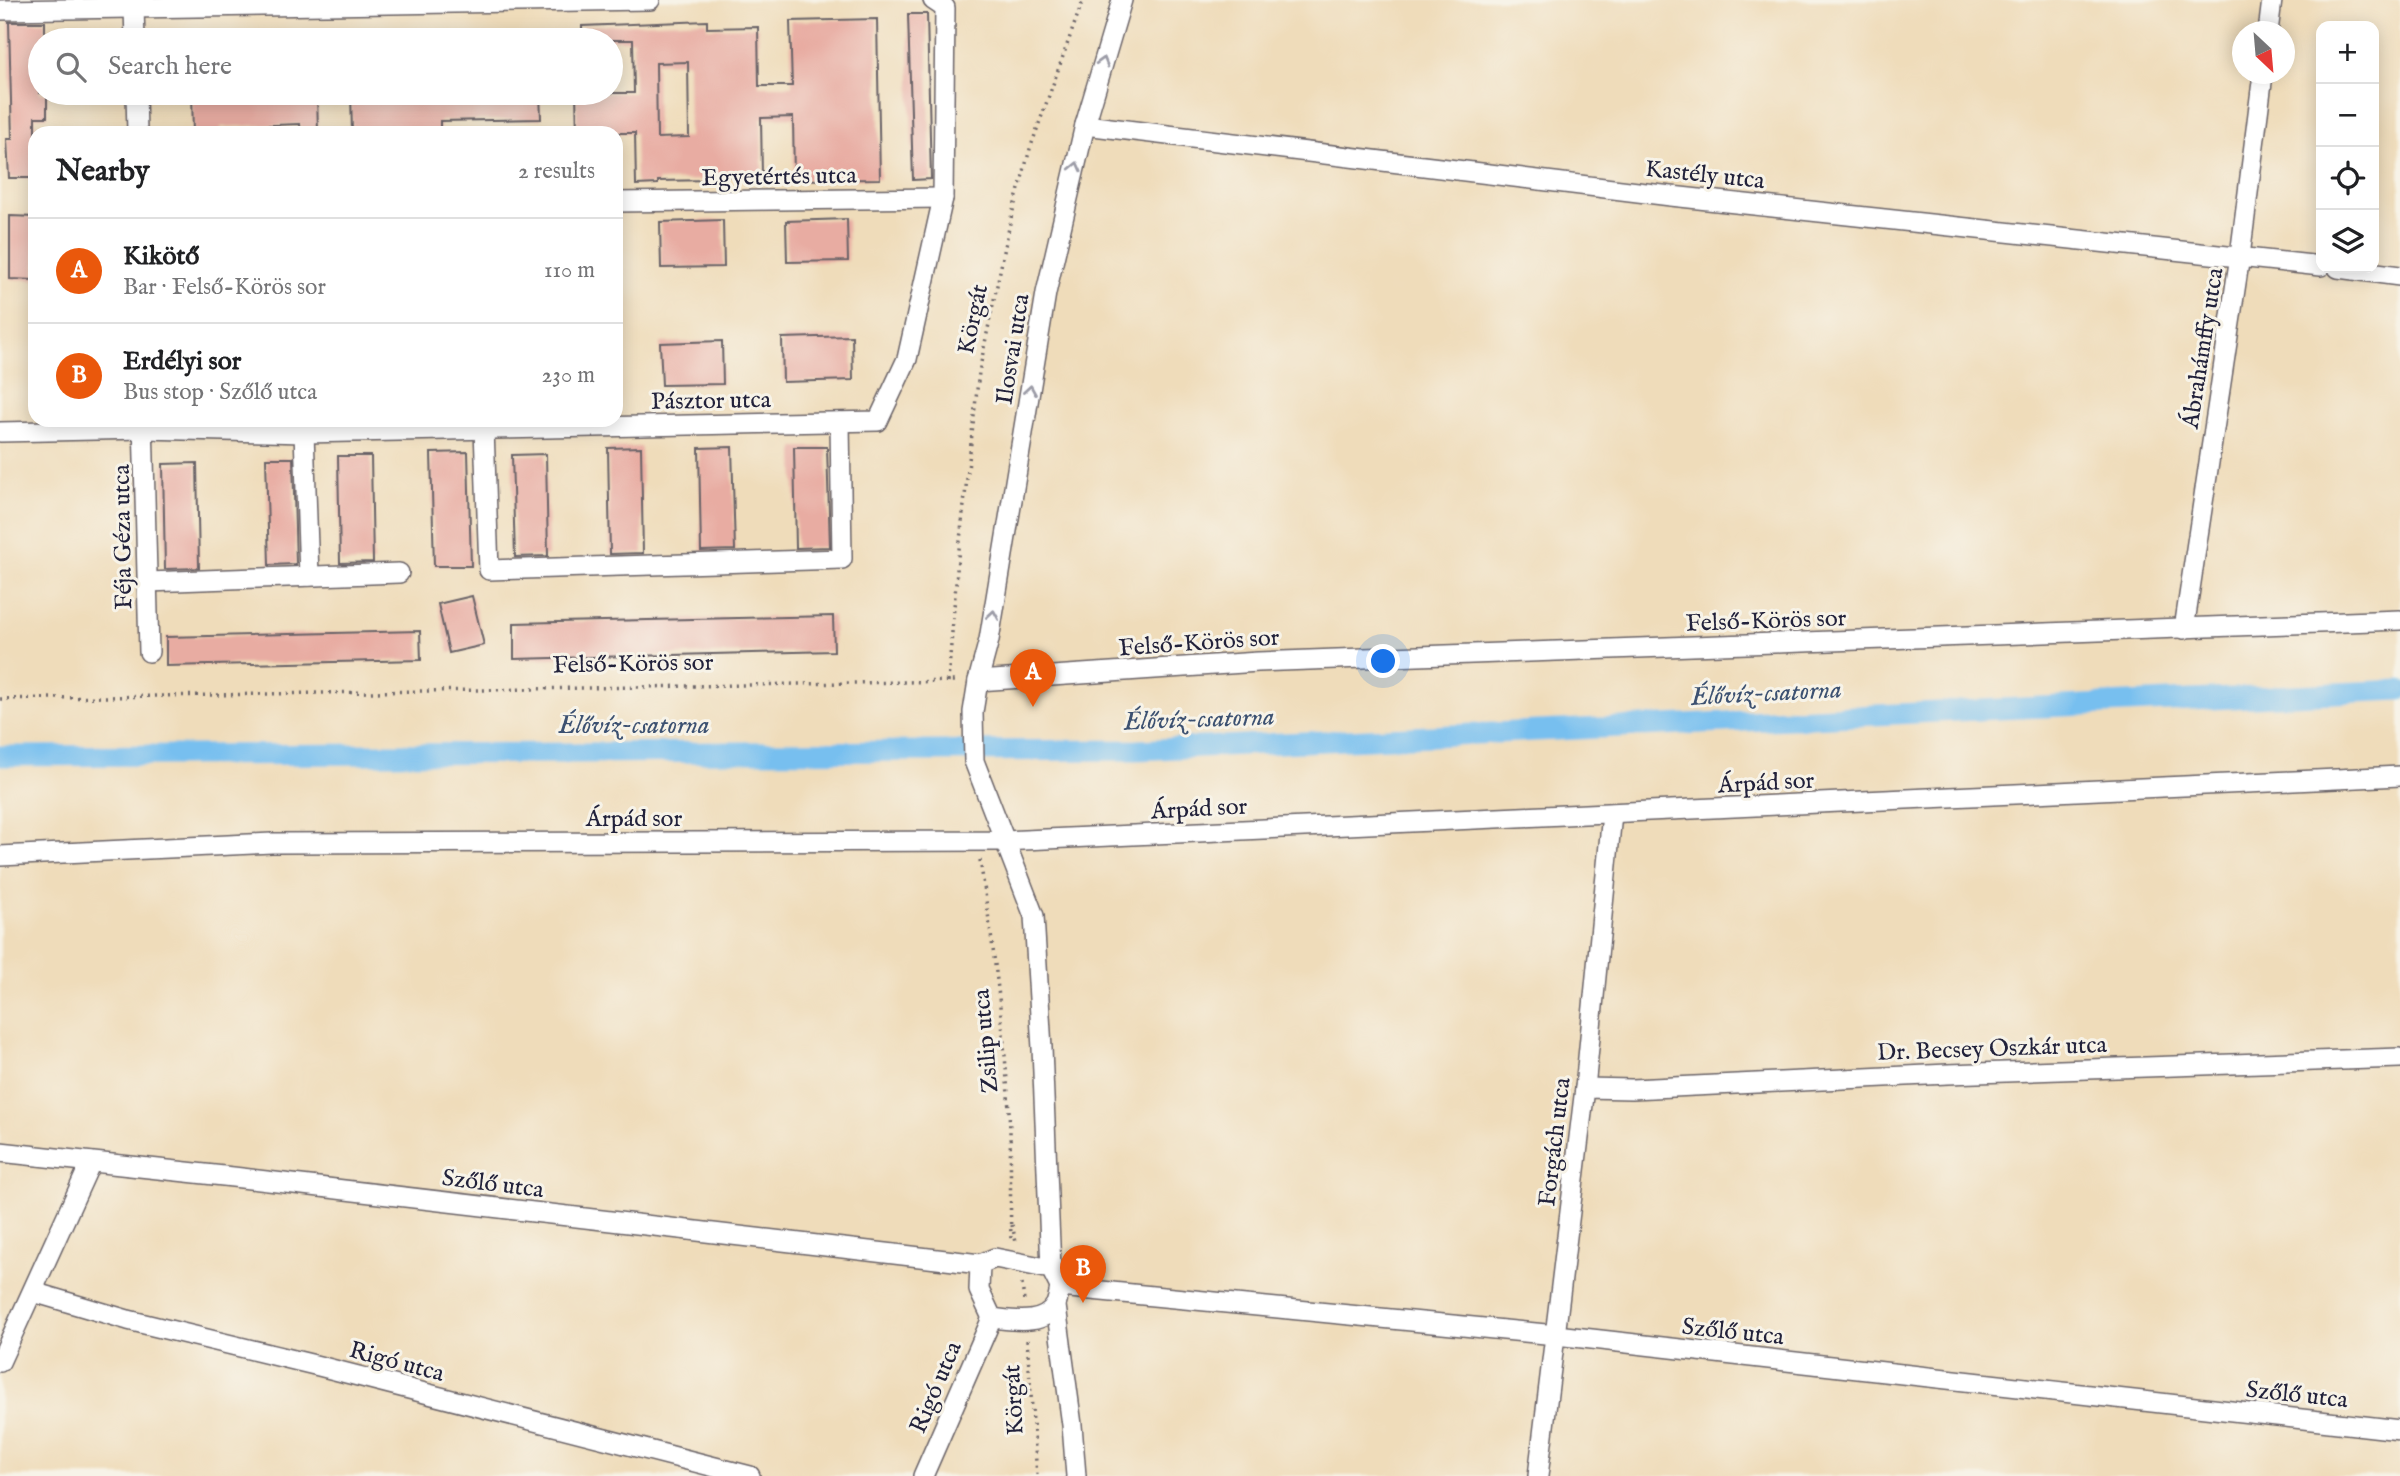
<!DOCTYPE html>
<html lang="en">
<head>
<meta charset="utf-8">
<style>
  body { margin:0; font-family:"IM FELL English",serif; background:#f2f2f2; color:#202124 }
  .controls { position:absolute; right:21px; top:21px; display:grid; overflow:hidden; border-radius:14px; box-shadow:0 4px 18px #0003 }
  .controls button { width:63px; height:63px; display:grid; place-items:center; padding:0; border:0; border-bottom:2px solid #e0e0e0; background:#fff; color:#202124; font:35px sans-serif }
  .compass { position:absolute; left:2232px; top:21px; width:63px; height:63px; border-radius:50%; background:#fff; box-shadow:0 4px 18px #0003; rotate:154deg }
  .you { position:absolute; left:1384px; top:662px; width:24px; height:24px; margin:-18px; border:5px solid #fff; border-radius:50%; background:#1a73e8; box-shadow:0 0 0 10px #1a73e833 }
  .badge { display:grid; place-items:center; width:46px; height:46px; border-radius:50%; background:#ea580c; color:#fff; font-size:23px; font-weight:700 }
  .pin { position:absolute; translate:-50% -58px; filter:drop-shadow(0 2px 4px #0008) }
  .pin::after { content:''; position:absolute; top:37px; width:24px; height:21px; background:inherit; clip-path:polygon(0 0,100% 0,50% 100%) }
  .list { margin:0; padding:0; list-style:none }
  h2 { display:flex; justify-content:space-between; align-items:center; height:91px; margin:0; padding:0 28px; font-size:30px }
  h2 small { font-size:23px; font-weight:400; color:#757577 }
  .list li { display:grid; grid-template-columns:46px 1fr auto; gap:21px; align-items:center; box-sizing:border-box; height:105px; padding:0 28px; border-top:2px solid #e0e0e0 }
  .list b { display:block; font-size:26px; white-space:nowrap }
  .list p { margin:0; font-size:23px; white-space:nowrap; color:#757577 }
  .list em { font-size:23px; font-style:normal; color:#757577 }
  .icon { flex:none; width:38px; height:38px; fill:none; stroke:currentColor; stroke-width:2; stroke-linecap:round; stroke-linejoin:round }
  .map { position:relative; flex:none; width:2400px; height:1476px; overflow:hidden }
  .search { position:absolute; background:#fff; box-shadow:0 4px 18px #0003; left:28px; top:28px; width:595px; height:77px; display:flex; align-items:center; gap:18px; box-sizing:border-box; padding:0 24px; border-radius:38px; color:#757577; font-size:26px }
  .panel { position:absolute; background:#fff; box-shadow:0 4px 18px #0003; left:28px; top:126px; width:595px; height:301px; border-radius:21px }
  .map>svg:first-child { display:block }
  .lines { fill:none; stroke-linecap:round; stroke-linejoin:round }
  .canal { stroke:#77bfef; stroke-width:21 }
  .building { fill:#e8aca2; fill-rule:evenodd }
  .street-casing { stroke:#6a6367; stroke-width:22 }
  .path { stroke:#6a6367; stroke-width:3.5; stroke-dasharray:2 5; stroke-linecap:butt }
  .street { stroke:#fff; stroke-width:19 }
  .oneway { stroke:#9c9ca7 }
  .labels { text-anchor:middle; stroke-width:6; stroke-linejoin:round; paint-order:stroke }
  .street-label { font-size:24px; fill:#22223b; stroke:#f7f3e8 }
  .water-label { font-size:26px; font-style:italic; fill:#3c5171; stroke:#f7f3e8 }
</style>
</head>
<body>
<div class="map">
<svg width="2400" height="1476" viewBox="0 0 2400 1476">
  <rect width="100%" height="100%" fill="#f7f3e8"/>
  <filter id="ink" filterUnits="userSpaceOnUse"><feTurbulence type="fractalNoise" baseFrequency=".0143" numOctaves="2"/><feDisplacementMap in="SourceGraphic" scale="14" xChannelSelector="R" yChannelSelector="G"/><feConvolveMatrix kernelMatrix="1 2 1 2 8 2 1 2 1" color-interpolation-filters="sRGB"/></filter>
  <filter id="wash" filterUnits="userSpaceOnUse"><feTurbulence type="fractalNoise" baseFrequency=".00686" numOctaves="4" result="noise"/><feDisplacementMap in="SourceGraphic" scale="28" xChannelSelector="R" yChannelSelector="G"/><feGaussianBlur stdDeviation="1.57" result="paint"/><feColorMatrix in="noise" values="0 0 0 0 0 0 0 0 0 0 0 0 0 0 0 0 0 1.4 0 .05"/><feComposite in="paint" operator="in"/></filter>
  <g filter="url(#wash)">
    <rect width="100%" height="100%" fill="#efdcba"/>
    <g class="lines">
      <polyline class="canal" points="0,756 1137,750 2400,690"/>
    </g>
    <g id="blocks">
      <g class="building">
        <polygon points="908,14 927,14 931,179 913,180"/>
        <path d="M877 19 880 179 794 180 793 117 761 118 762 175 712 177V180L658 181V184L636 185 635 133H577L576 93H634L633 40H582V26L707 21V28L758 27 759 86H792L790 21ZM688 62 689 137 657 138 656 63Z"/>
        <polygon points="9,22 45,22 45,40 40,40 40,93 47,93 47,117 35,117 35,178 9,178 7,139 12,139"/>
        <polygon points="192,93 317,93 318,133 301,133 300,124 221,127 221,133 193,133"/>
        <polygon points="351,93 540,93 541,119 440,121 440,133 352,133"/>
        <polygon points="10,216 35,217 35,280 10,279"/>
        <polygon points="847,219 848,261 787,262 786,221"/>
        <polygon points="723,220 724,267 661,268 660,222"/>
        <polygon points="852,336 853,380 783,382 782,338"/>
        <polygon points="722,341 723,384 662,385 660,343"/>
        <polygon points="641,447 643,553 610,554 608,448"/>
        <polygon points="732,447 735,550 701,551 699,448"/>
        <polygon points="794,447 827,447 830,547 796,548"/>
        <polygon points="468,452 471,566 434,566 431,453"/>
        <polygon points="546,454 548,556 515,557 512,455"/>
        <polygon points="338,456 371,456 373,562 340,563"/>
        <polygon points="266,458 293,458 296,564 269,565"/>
        <polygon points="197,463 199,568 165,569 163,464"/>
        <polygon points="472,596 484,645 449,653 438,604"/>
        <polygon points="833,616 834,651 514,659 514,623"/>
        <polygon points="420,631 421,660 166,666 166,637"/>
      </g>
    </g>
  </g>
  <g filter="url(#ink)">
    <use href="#blocks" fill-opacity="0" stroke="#6a6367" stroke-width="2"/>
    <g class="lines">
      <defs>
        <g id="street">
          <polyline points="134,8 135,40"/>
          <polyline points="0,10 650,0"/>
          <polyline points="2268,32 2272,0"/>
          <polyline points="136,93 137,133"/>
          <polyline points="1085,125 1671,196 2321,266"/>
          <polyline points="616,202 943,198"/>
          <polyline points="2338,268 2400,276"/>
          <polyline points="143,420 149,652"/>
          <polyline points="484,429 489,570 842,559 840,422"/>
          <polyline points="0,432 144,429 304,433 878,421 907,359 943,198 945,8 933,0"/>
          <polyline points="304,433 309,576"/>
          <polyline points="148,582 399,573"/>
          <polyline points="2184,629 2240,256 2263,74"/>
          <polyline points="978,681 1258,662 2400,620"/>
          <polyline points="0,856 272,843 1005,841 2400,776"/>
          <polyline points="1585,1088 1632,1089 1948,1074 2400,1058"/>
          <path d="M0 1152 233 1177 980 1264 995 1258 1051 1269 1060 1287C1059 1292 1058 1299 1056 1304 1044 1327 1012 1320 992 1318L979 1290 980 1264"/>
          <polyline points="1051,1269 1042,1048 1034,916 974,761 973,712 978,681 989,640 1046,293 1085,125 1122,0"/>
          <polyline points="1060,1287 1556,1335 2400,1430"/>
          <polyline points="33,1292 128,1320 319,1366 750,1476"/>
          <polyline points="1056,1306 1072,1425 1076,1476"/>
          <polyline points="0,1362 91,1162"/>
          <polyline points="923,1476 992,1318"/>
          <polyline points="1538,1476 1585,1088 1612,814"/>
        </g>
      </defs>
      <use href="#street" class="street-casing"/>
      <g class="path">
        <polyline points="948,682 958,558 979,372 1011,218 1030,149 1083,0"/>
        <polyline points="0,699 958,681"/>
        <path d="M980 860C994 950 1006 1040 1010 1131 1011 1168 1010 1205 1011 1243"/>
        <polyline points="1012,1225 1016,1242"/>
        <polyline points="1022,1284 1024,1301"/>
        <polyline points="1027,1340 1037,1476"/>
      </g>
      <use href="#street" class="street"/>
    </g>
    <defs><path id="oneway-chevron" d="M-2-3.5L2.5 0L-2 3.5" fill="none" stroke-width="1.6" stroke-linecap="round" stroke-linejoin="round" transform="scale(1.75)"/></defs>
    <g class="oneway">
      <use href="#oneway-chevron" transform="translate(1103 62) rotate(-74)"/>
      <use href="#oneway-chevron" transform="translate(1076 167) rotate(-77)"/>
      <use href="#oneway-chevron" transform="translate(1030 390) rotate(-81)"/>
      <use href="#oneway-chevron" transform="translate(993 615) rotate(-81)"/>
    </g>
  </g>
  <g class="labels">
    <g class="street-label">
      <text transform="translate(1705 174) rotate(6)" y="8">Kastély utca</text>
      <text transform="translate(779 176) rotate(-1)" y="8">Egyetértés utca</text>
      <text transform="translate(972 319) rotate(-78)" y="8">Körgát</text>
      <text transform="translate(2202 348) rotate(-81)" y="8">Ábrahámffy utca</text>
      <text transform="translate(1012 349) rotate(-81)" y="8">Ilosvai utca</text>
      <text transform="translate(711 400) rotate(-1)" y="8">Pásztor utca</text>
      <text transform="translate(122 537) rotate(-91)" y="8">Féja Géza utca</text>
      <text transform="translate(1766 620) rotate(-2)" y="8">Felső-Körös sor</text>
      <text transform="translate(1199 642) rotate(-4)" y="8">Felső-Körös sor</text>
      <text transform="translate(633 663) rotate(-1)" y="8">Felső-Körös sor</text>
      <text transform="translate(1766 782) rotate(-3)" y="8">Árpád sor</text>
      <text transform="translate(1199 808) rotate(-3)" y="8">Árpád sor</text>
      <text x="634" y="826">Árpád sor</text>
      <text transform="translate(985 1041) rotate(-95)" y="8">Zsilip utca</text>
      <text transform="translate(1992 1048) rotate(-2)" y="8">Dr. Becsey Oszkár utca</text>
      <text transform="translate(1554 1142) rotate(-83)" y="8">Forgách utca</text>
      <text transform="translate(493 1183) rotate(7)" y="8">Szőlő utca</text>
      <text transform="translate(1733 1331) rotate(6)" y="8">Szőlő utca</text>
      <text transform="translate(397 1361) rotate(15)" y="8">Rigó utca</text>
      <text transform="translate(935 1387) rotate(-67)" y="8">Rigó utca</text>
      <text transform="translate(2297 1394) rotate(6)" y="8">Szőlő utca</text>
      <text transform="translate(1013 1400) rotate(-93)" y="8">Körgát</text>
    </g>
    <g class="water-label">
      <text transform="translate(1766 692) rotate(-3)" y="9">Élővíz-csatorna</text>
      <text transform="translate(1199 718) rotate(-2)" y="9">Élővíz-csatorna</text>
      <text x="634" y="733">Élővíz-csatorna</text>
    </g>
  </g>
</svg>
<div class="controls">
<button>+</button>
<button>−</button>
<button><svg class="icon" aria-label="locate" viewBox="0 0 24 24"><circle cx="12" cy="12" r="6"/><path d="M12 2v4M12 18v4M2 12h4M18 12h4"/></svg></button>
<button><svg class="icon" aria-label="layers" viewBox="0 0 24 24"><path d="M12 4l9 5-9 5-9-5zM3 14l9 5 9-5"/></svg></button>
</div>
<svg class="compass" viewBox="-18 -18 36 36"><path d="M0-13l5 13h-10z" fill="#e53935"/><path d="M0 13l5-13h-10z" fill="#757577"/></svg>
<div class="you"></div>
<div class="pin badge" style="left:1033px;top:707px">A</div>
<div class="pin badge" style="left:1083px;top:1303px">B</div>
<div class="search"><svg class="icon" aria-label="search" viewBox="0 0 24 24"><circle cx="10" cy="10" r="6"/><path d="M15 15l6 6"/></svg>Search here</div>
<section class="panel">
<h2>Nearby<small>2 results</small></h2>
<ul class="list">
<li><span class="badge">A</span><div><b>Kikötő</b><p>Bar · Felső-Körös sor</p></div><em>110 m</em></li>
<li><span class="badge">B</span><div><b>Erdélyi sor</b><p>Bus stop · Szőlő utca</p></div><em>230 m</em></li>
</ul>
</section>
</div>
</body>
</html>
